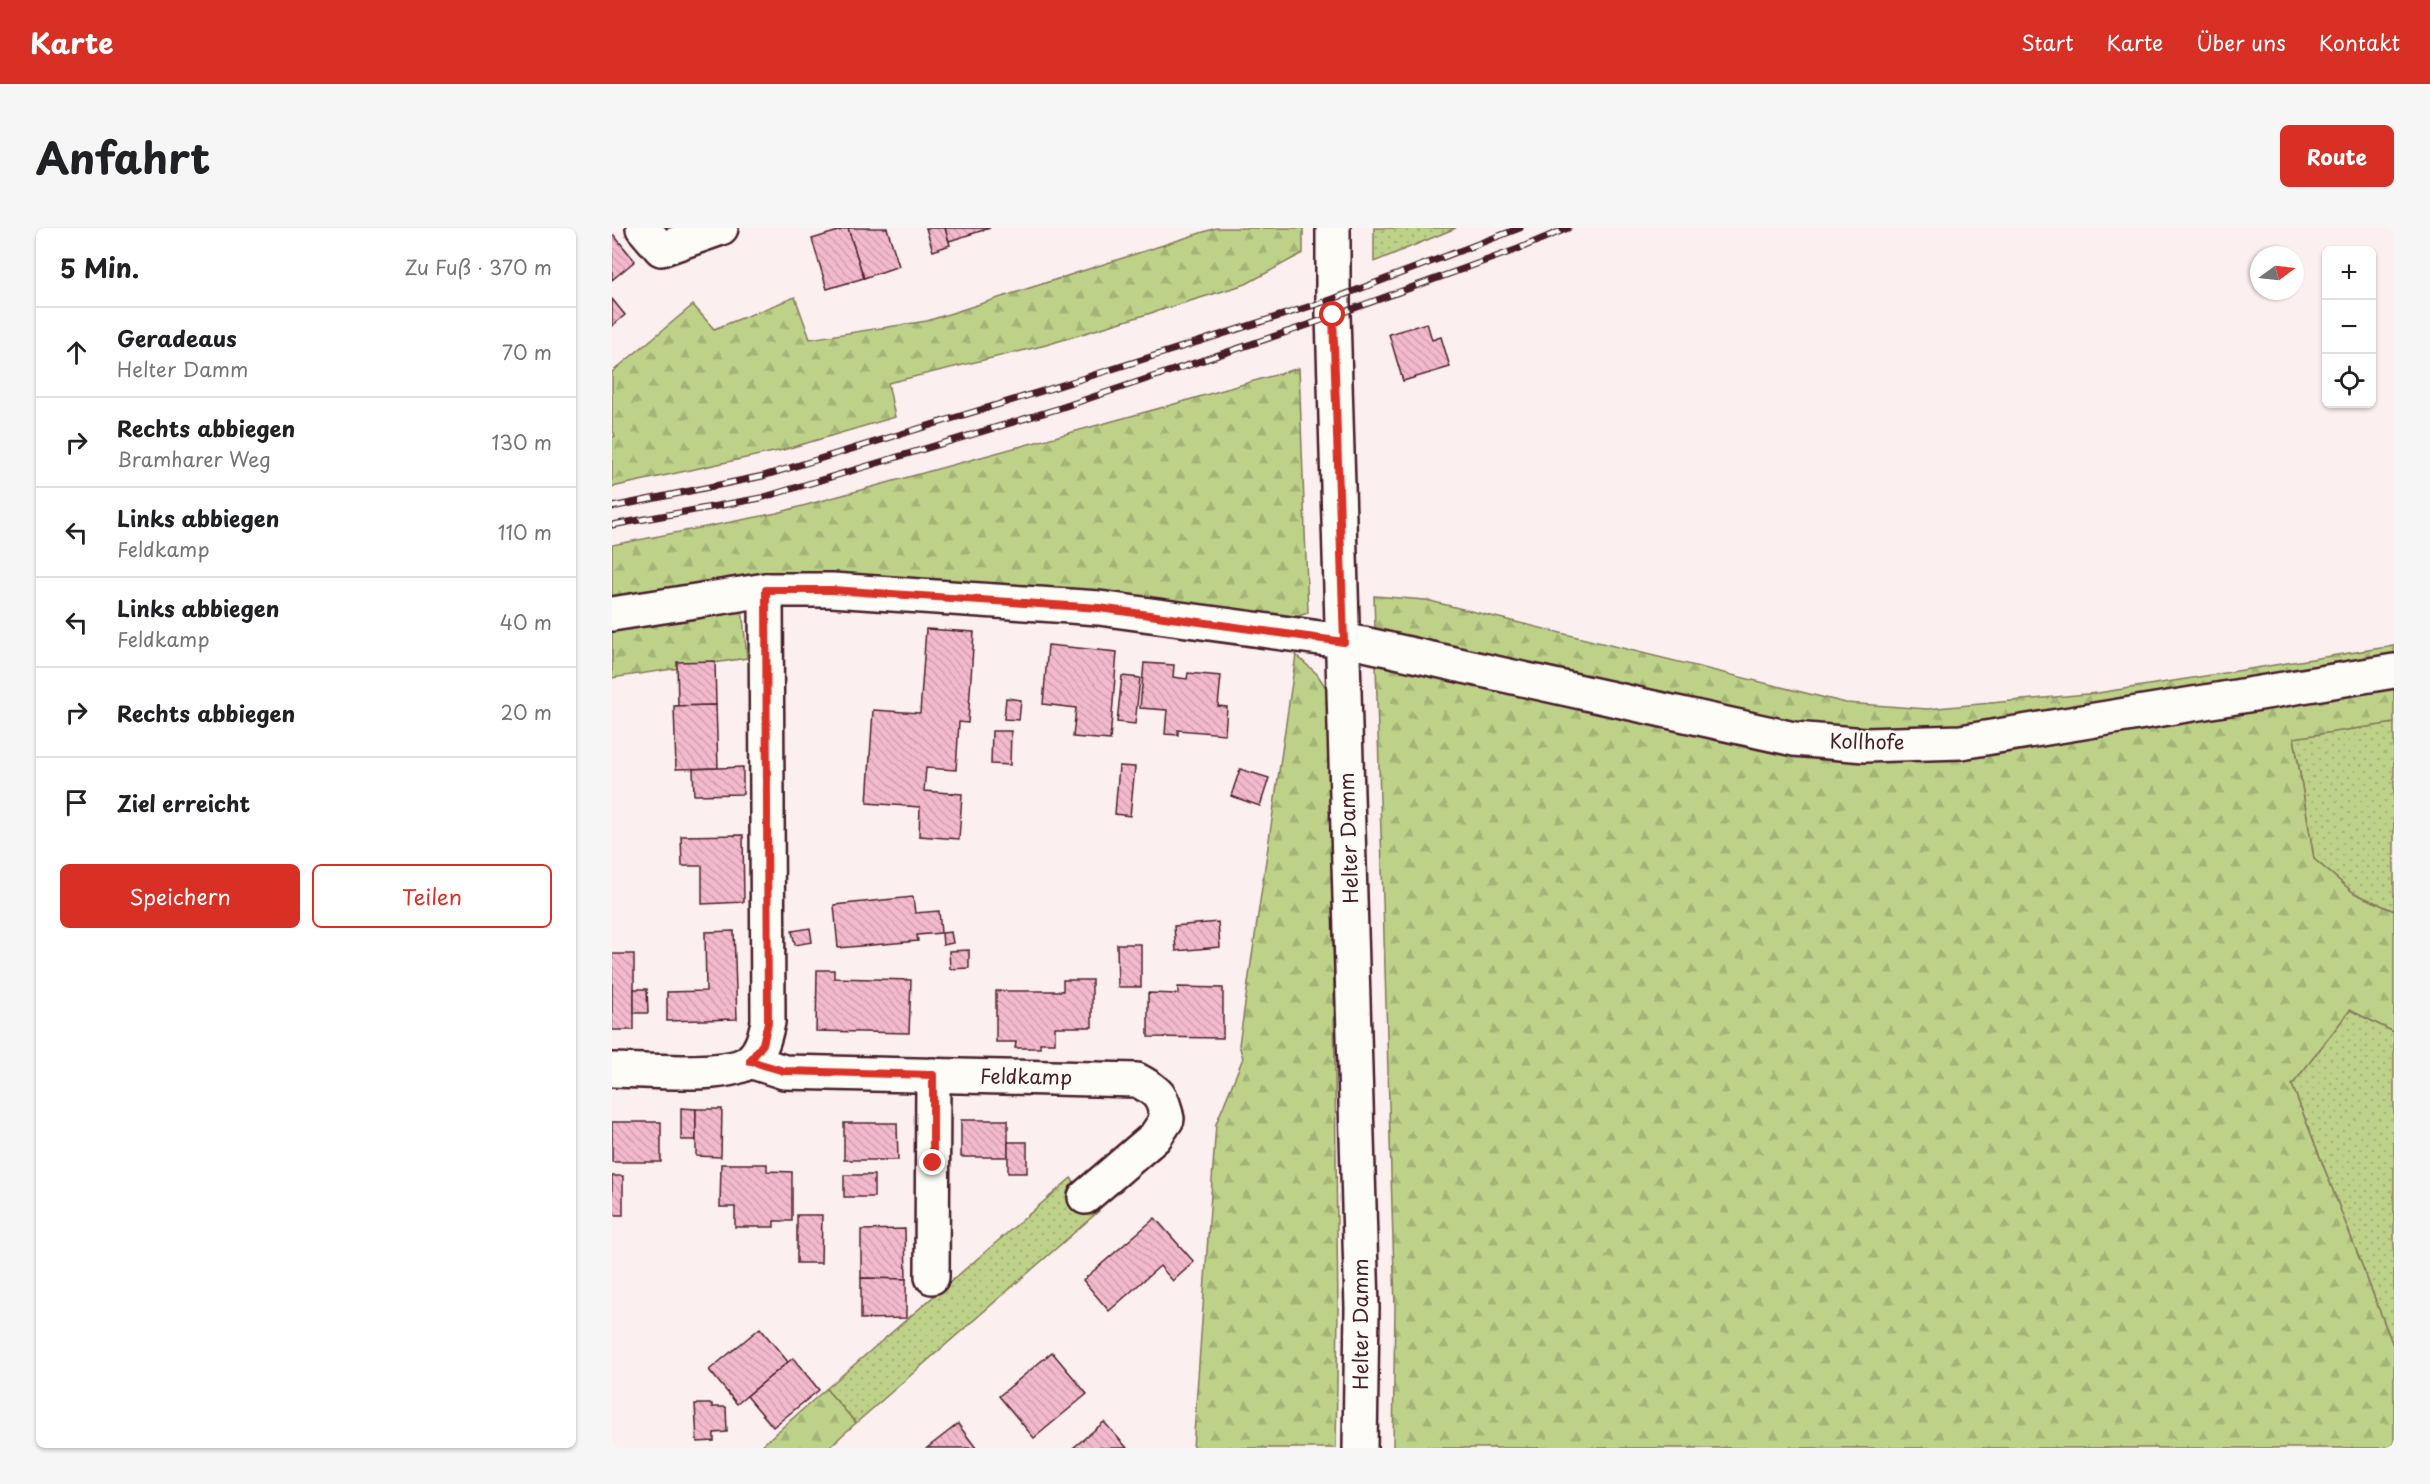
<!DOCTYPE html>
<html lang="de">
<head>
<meta charset="utf-8">
<style>
  body { margin:0; font-family:"Playpen Sans",sans-serif; background:#f6f6f6; color:#202124 }
  .controls { position:absolute; right:18px; top:18px; display:grid; overflow:hidden; border-radius:9px; box-shadow:0 2px 4px #0004 }
  .controls button { width:54px; height:54px; display:grid; place-items:center; padding:0; border:0; border-bottom:2px solid #e0e0e0; background:#fff; color:#202124; font:30px sans-serif }
  .compass { position:absolute; left:1638px; top:18px; width:54px; height:54px; border-radius:50%; background:#fff; box-shadow:0 2px 4px #0004; rotate:75deg }
  .stop { position:absolute; width:18px; height:18px; margin:-14px; border:4px solid #d93025; border-radius:50%; background:#fff }
  .stop.end { background:#d93025; border-color:#fff; box-shadow:0 2px 6px #0008 }
  .list { margin:0; padding:0; list-style:none }
  h2 { display:flex; justify-content:space-between; align-items:center; height:78px; margin:0; padding:0 24px; font-size:26px }
  h2 small { font-size:20px; font-weight:400; color:#757577 }
  .list li { display:grid; grid-template-columns:39px 1fr auto; gap:18px; align-items:center; box-sizing:border-box; height:90px; padding:0 24px; border-top:2px solid #e0e0e0 }
  .list b { display:block; font-size:22px; white-space:nowrap }
  .list p { margin:0; font-size:20px; white-space:nowrap; color:#757577 }
  .list em { font-size:20px; font-style:normal; color:#757577 }
  .actions { display:flex; gap:12px; padding:18px 24px }
  .actions a { flex:1; padding:14px 0; border:2px solid #d93025; border-radius:9px; text-align:center; font-size:21px; color:#d93025 }
  .actions .main { background:#d93025; color:#fff }
  .icon { flex:none; width:33px; height:33px; fill:none; stroke:currentColor; stroke-width:2; stroke-linecap:round; stroke-linejoin:round }
  .map { position:relative; flex:none; width:1782px; height:1220px; overflow:hidden; border-radius:9px }
  header { display:flex; align-items:center; gap:36px; box-sizing:border-box; height:84px; padding:0 30px; background:#d93025; color:#fff }
  header strong { font-size:28px }
  nav { display:flex; gap:33px; margin-inline-start:auto; font-size:21px }
  .intro { display:flex; align-items:center; justify-content:space-between; box-sizing:border-box; height:144px; padding:0 36px }
  h1 { margin:0; font-size:42px }
  .button { padding:15px 27px; border-radius:9px; background:#d93025; color:#fff; font-size:21px; font-weight:700 }
  main { display:flex; gap:36px; padding:0 36px }
  aside { flex:1; background:#fff; border-radius:9px; box-shadow:0 2px 4px #0004 }
  .map>svg:first-child { display:block }
  .grass { fill:url(#grass-dots); stroke:#84785a; stroke-width:1.5 }
  .forest { fill:url(#forest-firs); stroke:#84785a; stroke-width:1.5 }
  .building { fill:url(#building-back-hatch); stroke:#4a1f2b; stroke-width:1.5 }
  .lines { fill:none; stroke-linecap:round; stroke-linejoin:round }
  .minor-casing { stroke:#4a1f2b; stroke-width:38 }
  .minor { stroke:#fdfcf7; stroke-width:33 }
  .rail-casing { stroke:#4a1f2b; stroke-width:7 }
  .rail { stroke:#fdfcf7; stroke-width:4.5; stroke-dasharray:14; stroke-linecap:butt }
  .route { stroke:#d93025; stroke-width:8 }
  .labels { text-anchor:middle; stroke-width:4.5; stroke-linejoin:round; paint-order:stroke }
  .street-label { font-size:20px; fill:#4a1f2b; stroke:#fdfcf7 }
</style>
</head>
<body>
<header>
<strong>Karte</strong>
<nav><a>Start</a><a>Karte</a><a>Über uns</a><a>Kontakt</a></nav>
</header>
<div class="intro"><h1>Anfahrt</h1><a class="button">Route</a></div>
<main>
<aside>
<h2>5 Min.<small>Zu Fuß · 370 m</small></h2>
<ul class="list">
<li><svg class="icon" aria-label="ahead" viewBox="0 0 24 24"><path d="M12 20V5M6 11l6-6 6 6"/></svg><div><b>Geradeaus</b><p>Helter Damm</p></div><em>70 m</em></li>
<li><svg class="icon" aria-label="right" viewBox="0 0 24 24"><path d="M7 20v-9h11M14 6l5 5-5 5"/></svg><div><b>Rechts abbiegen</b><p>Bramharer Weg</p></div><em>130 m</em></li>
<li><svg class="icon" aria-label="left" viewBox="0 0 24 24"><path d="M17 20v-9H6M10 6l-5 5 5 5"/></svg><div><b>Links abbiegen</b><p>Feldkamp</p></div><em>110 m</em></li>
<li><svg class="icon" aria-label="left" viewBox="0 0 24 24"><path d="M17 20v-9H6M10 6l-5 5 5 5"/></svg><div><b>Links abbiegen</b><p>Feldkamp</p></div><em>40 m</em></li>
<li><svg class="icon" aria-label="right" viewBox="0 0 24 24"><path d="M7 20v-9h11M14 6l5 5-5 5"/></svg><div><b>Rechts abbiegen</b></div><em>20 m</em></li>
<li><svg class="icon" aria-label="arrive" viewBox="0 0 24 24"><path d="M6 21V4h12l-3 4 3 4H6"/></svg><div><b>Ziel erreicht</b></div></li>
</ul>
<div class="actions"><a class="main">Speichern</a><a>Teilen</a></div>
</aside>
<div class="map">
<svg width="1782" height="1220" viewBox="0 0 1782 1220">
  <defs>
    <pattern id="grass-dots" width="8" height="8" patternUnits="userSpaceOnUse" patternTransform="scale(1.5)"><rect width="8" height="8" fill="#bdd288"/><path d="M2 2h.1M6 6h.1" fill="none" stroke="#a4b476" stroke-width="1.8" stroke-linecap="round"/></pattern>
    <pattern id="forest-firs" width="22" height="20" patternUnits="userSpaceOnUse" patternTransform="scale(1.5)"><rect width="22" height="20" fill="#bdd288"/><path d="M5 1l3.5 6h-7zM16 11l3.5 6h-7z" fill="#a4b476"/></pattern>
    <pattern id="building-back-hatch" width="6" height="6" patternUnits="userSpaceOnUse" patternTransform="scale(1.5)"><rect width="6" height="6" fill="#f3bacd"/><path d="M-1 5l2 2M0 0l6 6M5-1l2 2" fill="none" stroke="#d29fb0"/></pattern>
  </defs>
  <rect width="100%" height="100%" fill="#fbefef"/>
  <filter id="ink" filterUnits="userSpaceOnUse"><feTurbulence type="fractalNoise" baseFrequency=".0167" numOctaves="2"/><feDisplacementMap in="SourceGraphic" scale="12" xChannelSelector="R" yChannelSelector="G"/><feConvolveMatrix kernelMatrix="1 2 1 2 8 2 1 2 1" color-interpolation-filters="sRGB"/></filter>
  <g filter="url(#ink)">
    <g class="grass">
      <polygon points="762,0 844,0 762,34"/>
      <polygon points="1782,495 1782,683 1742,665 1702,631 1682,509"/>
      <polygon points="1738,782 1782,804 1782,1120 1680,857"/>
      <polygon points="459,950 487,983 244,1195 214,1161"/>
    </g>
    <g class="forest">
      <polygon points="604,0 691,0 691,25 634,56 434,117 276,155 283,189 171,222 0,259 0,209 3,208 0,200 0,144 81,77 102,101 183,69 198,111 315,93"/>
      <polygon points="687,140 696,385 667,394 222,344 124,348 0,370 0,317 165,285 559,177"/>
      <polygon points="762,368 814,372 1234,475 1315,481 1486,465 1782,418 1782,495 1682,510 1702,631 1742,665 1782,683 1782,804 1738,782 1680,857 1782,1120 1782,1220 781,1220 783,1080"/>
      <polygon points="130,380 135,430 0,450 0,401"/>
      <polygon points="684,427 705,446 718,466 726,1081 724,1220 581,1220 604,896 631,830 627,817"/>
      <polygon points="214,1161 244,1195 216,1220 147,1220"/>
    </g>
    <g class="building">
      <polygon points="236,0 252,50 215,61 200,11"/>
      <polygon points="236,0 275,0 287,38 252,50"/>
      <polygon points="314,0 333,0 338,17 321,23"/>
      <polygon points="333,0 378,0 337,13"/>
      <polygon points="0,5 23,33 0,52"/>
      <polygon points="0,71 13,87 0,98"/>
      <polygon points="815,95 820,112 829,109 838,139 791,153 777,106"/>
      <polygon points="314,401 362,404 356,495 347,494 344,542 314,540 312,563 350,566 347,611 307,608 308,579 255,575 261,482 308,485"/>
      <polygon points="436,417 505,424 498,512 461,509 464,480 431,476"/>
      <polygon points="103,433 104,477 66,478 65,434"/>
      <polygon points="532,435 562,437 561,449 575,451 576,445 609,448 606,478 615,479 613,506 566,502 566,507 553,506 555,482 528,480"/>
      <polygon points="510,448 528,450 523,496 505,494"/>
      <polygon points="394,470 409,472 407,492 392,491"/>
      <polygon points="104,477 106,540 64,541 62,478"/>
      <polygon points="380,503 399,503 398,537 379,536"/>
      <polygon points="507,538 523,539 518,588 503,586"/>
      <polygon points="131,539 131,566 82,567 81,541"/>
      <polygon points="628,541 657,550 648,578 619,568"/>
      <polygon points="131,607 132,674 90,676 90,638 70,638 69,608"/>
      <polygon points="301,669 303,685 327,683 329,705 305,707 306,713 226,720 222,677"/>
      <polygon points="606,694 608,719 564,723 562,698"/>
      <polygon points="198,700 200,714 183,717 180,703"/>
      <polygon points="122,703 125,791 55,793 55,764 94,763 93,704"/>
      <polygon points="339,704 341,715 331,717 330,705"/>
      <polygon points="505,716 529,716 529,759 506,759"/>
      <polygon points="357,722 357,740 338,741 337,723"/>
      <rect x="0" y="726" width="22" height="76"/>
      <polygon points="205,742 222,742 222,750 299,752 297,805 204,803"/>
      <polygon points="451,752 480,752 480,799 443,799 443,815 428,815 428,820 403,820 404,814 384,814 384,763 451,763"/>
      <polygon points="566,759 611,760 611,810 536,809 536,765 566,766"/>
      <polygon points="22,761 35,761 36,785 22,785"/>
      <polygon points="69,880 84,881 84,912 69,912"/>
      <polygon points="84,881 110,881 109,929 84,928"/>
      <rect x="349" y="892" width="47" height="37"/>
      <rect x="0" y="894" width="49" height="40"/>
      <polygon points="232,895 285,895 286,932 232,932"/>
      <rect x="396" y="914" width="19" height="31"/>
      <polygon points="109,936 155,936 155,943 180,944 180,993 162,993 162,999 123,999 123,979 108,979"/>
      <rect x="232" y="947" width="30" height="22"/>
      <rect x="0" y="948" width="11" height="39"/>
      <polygon points="185,987 210,987 209,1035 185,1035"/>
      <polygon points="543,990 582,1034 561,1053 548,1038 497,1083 471,1052"/>
      <polygon points="293,1001 294,1051 249,1050 249,1002"/>
      <polygon points="249,1050 294,1051 294,1090 249,1091"/>
      <polygon points="148,1100 176,1134 125,1176 97,1142"/>
      <polygon points="440,1124 475,1166 422,1210 387,1168"/>
      <polygon points="181,1130 207,1162 161,1199 135,1168"/>
      <polygon points="83,1176 100,1176 100,1179 114,1179 115,1204 102,1205 102,1213 85,1214"/>
      <polygon points="492,1194 515,1220 461,1220"/>
      <polygon points="346,1196 364,1220 315,1220"/>
    </g>
    <g class="lines">
      <defs>
        <g id="minor">
          <polyline points="31,0 49,21 109,0"/>
          <polyline points="721,0 721,87 750,1080 748,1220"/>
          <polyline points="0,386 154,362 220,362 487,380 752,416 1182,511 1253,517 1349,514 1782,443"/>
          <path d="M138 833 172 844 525 852C546 863 551 868 555 891L543 909 473 969"/>
          <path d="M0 842C30 842 119 851 139 832 150 822 153 808 156 794L154 362"/>
          <polyline points="320,1049 321,847"/>
        </g>
      </defs>
      <use href="#minor" class="minor-casing"/>
      <use href="#minor" class="minor"/>
      <defs>
        <g id="rail">
          <polyline points="0,279 151,248 447,158 721,71 908,0"/>
          <polyline points="0,297 149,270 445,181 696,97 906,21 956,0"/>
        </g>
      </defs>
      <use href="#rail" class="rail-casing"/>
      <use href="#rail" class="rail"/>
    </g>
  </g>
  <g class="lines" filter="url(#ink)">
    <polyline class="route" points="321,935 321,847 172,843 138,833 151,816 156,794 154,362 220,362 487,380 732,414 721,87"/>
  </g>
  <g class="labels">
    <g class="street-label">
      <text transform="translate(1255 514) rotate(1)" y="7">Kollhofe</text>
      <text transform="translate(737 610) rotate(-92)" y="7">Helter Damm</text>
      <text transform="translate(414 849) rotate(1)" y="7">Feldkamp</text>
      <text transform="translate(749 1096) rotate(-90)" y="7">Helter Damm</text>
    </g>
  </g>
</svg>
<div class="controls">
<button>+</button>
<button>−</button>
<button><svg class="icon" aria-label="locate" viewBox="0 0 24 24"><circle cx="12" cy="12" r="6"/><path d="M12 2v4M12 18v4M2 12h4M18 12h4"/></svg></button>
</div>
<svg class="compass" viewBox="-18 -18 36 36"><path d="M0-13l5 13h-10z" fill="#e53935"/><path d="M0 13l5-13h-10z" fill="#757577"/></svg>
<div class="stop" style="left:721px;top:87px"></div>
<div class="stop end" style="left:321px;top:935px"></div>
</div>
</main>
</body>
</html>
